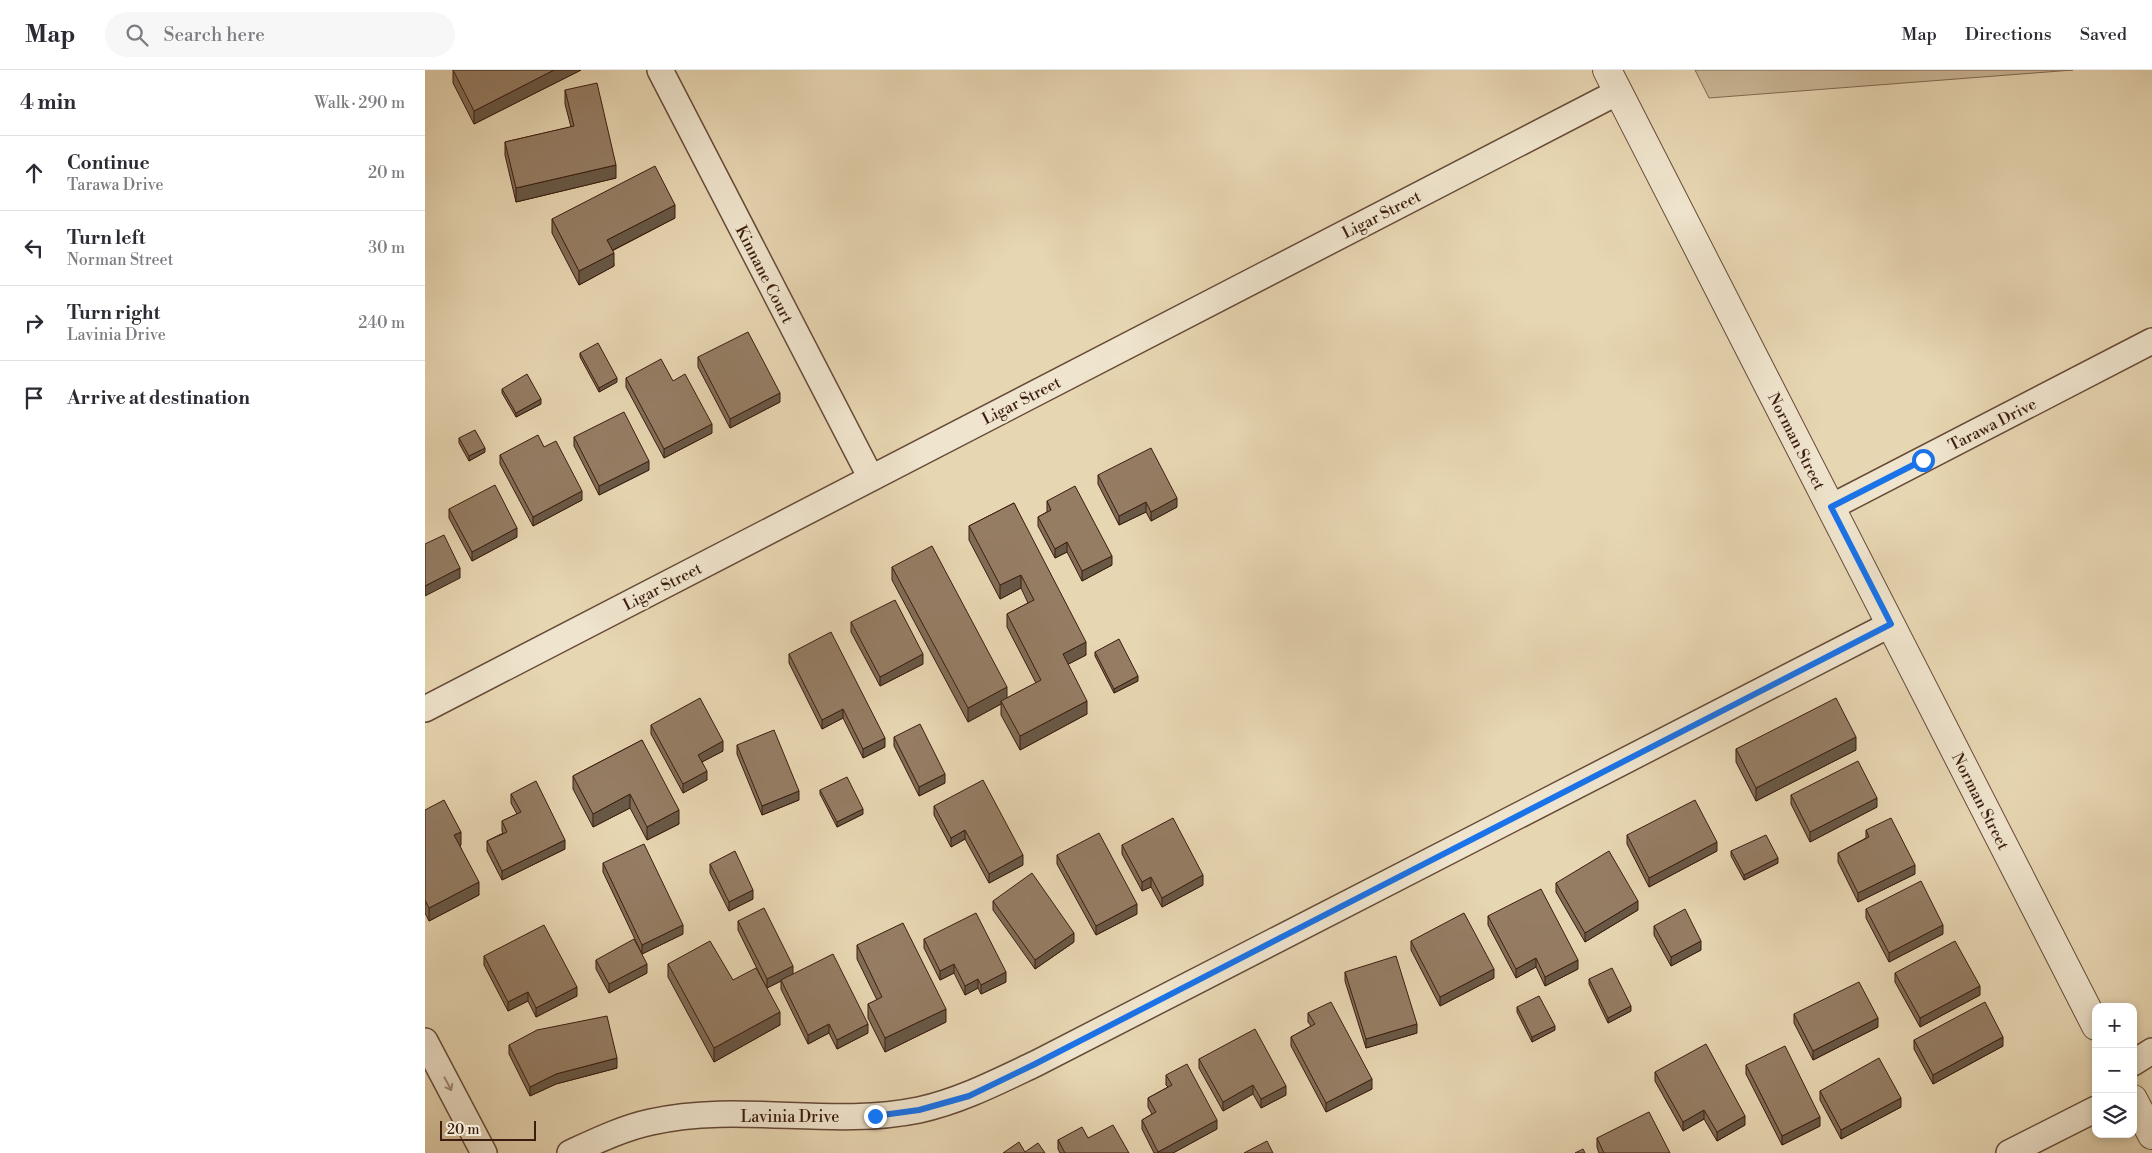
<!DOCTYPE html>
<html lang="en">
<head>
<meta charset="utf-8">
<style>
  body { margin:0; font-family:"Libre Bodoni",serif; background:#f7f7f7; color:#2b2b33 }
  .controls { position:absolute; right:15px; bottom:15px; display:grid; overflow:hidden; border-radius:10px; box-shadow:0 2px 8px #0003 }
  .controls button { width:45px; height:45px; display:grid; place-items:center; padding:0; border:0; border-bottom:1px solid #e1e1e2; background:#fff; color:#2b2b33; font:25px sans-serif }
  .scale { position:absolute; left:15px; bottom:12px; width:96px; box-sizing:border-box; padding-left:5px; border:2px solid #3c1d0f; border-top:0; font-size:14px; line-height:18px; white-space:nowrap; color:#3c1d0f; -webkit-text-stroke:4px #efe4cd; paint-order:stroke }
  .stop { position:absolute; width:15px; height:15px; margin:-11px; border:4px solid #1a73e8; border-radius:50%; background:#fff }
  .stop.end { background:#1a73e8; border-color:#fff; box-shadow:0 1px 5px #0008 }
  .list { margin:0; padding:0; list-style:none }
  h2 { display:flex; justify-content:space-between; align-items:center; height:65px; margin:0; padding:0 20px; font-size:21px }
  h2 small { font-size:16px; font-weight:400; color:#7c7c81 }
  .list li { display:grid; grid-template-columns:32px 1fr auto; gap:15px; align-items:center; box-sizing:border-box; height:75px; padding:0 20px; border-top:1px solid #e1e1e2 }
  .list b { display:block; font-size:19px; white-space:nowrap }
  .list p { margin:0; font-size:16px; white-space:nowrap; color:#7c7c81 }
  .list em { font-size:16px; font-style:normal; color:#7c7c81 }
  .icon { flex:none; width:28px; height:28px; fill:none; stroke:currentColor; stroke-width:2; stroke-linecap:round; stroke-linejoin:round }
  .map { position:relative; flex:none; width:1727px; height:1083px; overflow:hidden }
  header { display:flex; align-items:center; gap:30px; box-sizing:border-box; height:70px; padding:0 25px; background:#fff; border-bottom:1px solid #e1e1e2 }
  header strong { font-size:24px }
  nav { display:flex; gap:28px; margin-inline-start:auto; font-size:18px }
  .search { width:350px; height:45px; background:#f7f7f7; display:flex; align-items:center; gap:12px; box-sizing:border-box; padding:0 18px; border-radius:28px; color:#7c7c81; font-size:19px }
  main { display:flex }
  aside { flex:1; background:#fff }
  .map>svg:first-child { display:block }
  .green { fill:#cab796; stroke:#836a52 }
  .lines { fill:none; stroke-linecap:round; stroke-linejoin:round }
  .minor-casing { stroke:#674b38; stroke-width:28 }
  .tertiary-casing { stroke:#674b38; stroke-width:30 }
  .minor { stroke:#efe4cd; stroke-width:25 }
  .tertiary { stroke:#efe4cd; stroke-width:28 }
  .wall { fill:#806c56; stroke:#3c1d0f }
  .shaded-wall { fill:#685846; stroke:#3c1d0f }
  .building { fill:#957d64; stroke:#3c1d0f }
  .oneway { stroke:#9e8a78 }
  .route { stroke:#1a73e8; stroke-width:6 }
  .labels { text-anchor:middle; stroke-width:4.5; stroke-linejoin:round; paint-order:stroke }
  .street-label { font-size:16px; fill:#3c1d0f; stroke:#efe4cd }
</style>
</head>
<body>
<header>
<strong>Map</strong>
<div class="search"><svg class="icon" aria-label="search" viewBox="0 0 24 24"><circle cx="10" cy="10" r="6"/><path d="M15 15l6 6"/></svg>Search here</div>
<nav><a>Map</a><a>Directions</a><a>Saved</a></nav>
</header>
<main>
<aside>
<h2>4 min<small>Walk · 290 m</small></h2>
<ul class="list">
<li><svg class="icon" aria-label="ahead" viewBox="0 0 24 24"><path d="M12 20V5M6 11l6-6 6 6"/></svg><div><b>Continue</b><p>Tarawa Drive</p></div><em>20 m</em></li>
<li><svg class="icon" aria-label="left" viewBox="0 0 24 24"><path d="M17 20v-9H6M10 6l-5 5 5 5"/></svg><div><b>Turn left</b><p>Norman Street</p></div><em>30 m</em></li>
<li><svg class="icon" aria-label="right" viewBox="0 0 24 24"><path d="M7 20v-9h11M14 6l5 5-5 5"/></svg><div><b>Turn right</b><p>Lavinia Drive</p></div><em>240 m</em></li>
<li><svg class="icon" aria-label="arrive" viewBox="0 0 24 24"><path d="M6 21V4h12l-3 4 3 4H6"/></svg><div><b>Arrive at destination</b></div></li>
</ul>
</aside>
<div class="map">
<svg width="1727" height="1083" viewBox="0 0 1727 1083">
  <rect width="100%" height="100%" fill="#e7d6b2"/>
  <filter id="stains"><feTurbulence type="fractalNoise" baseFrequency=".004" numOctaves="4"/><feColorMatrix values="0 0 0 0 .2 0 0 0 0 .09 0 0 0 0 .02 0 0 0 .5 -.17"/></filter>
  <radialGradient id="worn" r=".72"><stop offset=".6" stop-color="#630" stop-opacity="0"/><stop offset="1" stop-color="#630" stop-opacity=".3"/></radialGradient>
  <polygon class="green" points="1270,0 1648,0 1284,28"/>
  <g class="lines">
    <defs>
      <g id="minor">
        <polyline points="235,0 446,408"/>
        <polyline points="1406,437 1727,271"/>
        <polyline points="0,639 1193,22"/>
        <polyline points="0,971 59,1083"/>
        <polyline points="1708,993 1727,981"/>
        <path d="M145 1083C171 1071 198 1058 226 1052 314 1032 406 1058 494 1040 535 1031 572 1012 610 994L1466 554"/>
        <polyline points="1584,1083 1671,1039"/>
      </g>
      <g id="tertiary">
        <polyline points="1182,0 1671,956"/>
        <polyline points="1708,1029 1727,1065"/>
      </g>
    </defs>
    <use href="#minor" class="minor-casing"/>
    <use href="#tertiary" class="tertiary-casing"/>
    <use href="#minor" class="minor"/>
    <use href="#tertiary" class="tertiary"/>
  </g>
  <g class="wall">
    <polygon points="28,0 156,0 49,54 28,13"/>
    <polygon points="140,20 191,108 91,132 80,85 80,72 146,57 140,34"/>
    <polygon points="250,148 187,181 189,196 154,215 127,163 127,149"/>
    <polygon points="155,283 192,312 174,322 155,287"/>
    <polygon points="273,287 355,332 305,358 273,297"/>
    <polygon points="201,308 248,311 287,363 239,388 201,317"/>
    <polygon points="77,319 116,334 91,347 77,323"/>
    <polygon points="149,367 224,400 174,425 149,376"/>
    <polygon points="34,368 60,382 44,391 34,373"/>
    <polygon points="119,377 157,430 108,456 75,394 75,385"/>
    <polygon points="673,405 752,437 726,451 721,442 694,455 673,414"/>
    <polygon points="622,431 687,495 657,511 642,482 630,488 613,456 613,447 622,442"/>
    <polygon points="589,433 661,585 643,594 662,644 595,680 576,645 576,634 543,652 467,510 467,497 582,628 611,613 582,557 582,544 603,533 596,518 575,529 544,470 544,456"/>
    <polygon points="24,439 92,467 47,491 24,448"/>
    <polygon points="426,552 498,594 455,616 426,562"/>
    <polygon points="670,582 713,611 689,623 670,586"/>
    <polygon points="364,584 460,677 438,688 418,648 397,659 364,593"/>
    <polygon points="226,655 298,681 277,692 282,710 258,723 226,664"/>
    <polygon points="469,667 520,713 494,726 469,676"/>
    <polygon points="217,670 254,754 222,770 205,738 168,757 148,719 148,706"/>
    <polygon points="312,675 374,730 337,745 312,684"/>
    <polygon points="1311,679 1431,680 1331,731 1311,692"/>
    <polygon points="395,720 438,744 412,757 395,724"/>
    <polygon points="86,724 140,779 77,810 62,781 62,771 78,763 77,761 77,751 92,744 86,733"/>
    <polygon points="1366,725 1452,737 1385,772 1366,734"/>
    <polygon points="509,736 598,795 564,813 540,769 526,777 509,745"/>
    <polygon points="0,740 36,775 35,776 54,825 4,851 0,843"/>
    <polygon points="1441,760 1490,804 1433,832 1413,792 1413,783 1441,768"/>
    <polygon points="1202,765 1292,781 1224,817 1202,774"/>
    <polygon points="697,775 778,815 737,837 726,817 717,821 697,784"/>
    <polygon points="1306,781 1353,793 1319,810 1306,786"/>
    <polygon points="632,785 712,844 671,865 632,794"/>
    <polygon points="178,793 258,864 217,884 178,802"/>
    <polygon points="285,794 328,829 304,841 285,803"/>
    <polygon points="1131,813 1213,840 1160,872 1131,822"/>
    <polygon points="568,831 649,872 610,899 568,840"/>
    <polygon points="1441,839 1518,864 1464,892 1441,848"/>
    <polygon points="1063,846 1153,899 1120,916 1111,897 1091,908 1063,855"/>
    <polygon points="313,851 368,904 443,963 412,979 404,963 383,974 356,919 356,911 342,918 355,955 289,992 243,907 243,894 308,910 341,917 313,860"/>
    <polygon points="1229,856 1276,880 1246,896 1229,865"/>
    <polygon points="499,869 581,912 556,924 553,918 540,925 529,903 515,910 499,878"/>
    <polygon points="986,871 1069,908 1015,936 986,880"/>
    <polygon points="432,875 521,952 460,982 443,948 443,934 452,930 432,889"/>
    <polygon points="59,886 152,926 111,947 103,931 83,941 59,895"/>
    <polygon points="171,890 222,903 184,923 171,899"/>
    <polygon points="920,902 992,963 941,978 920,911"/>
    <polygon points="1470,903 1555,925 1495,957 1470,912"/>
    <polygon points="1164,909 1206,941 1183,953 1164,914"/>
    <polygon points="1092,937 1130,960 1107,972 1092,942"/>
    <polygon points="883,943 947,1019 901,1042 866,976 866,967 886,956 883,952"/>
    <polygon points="1369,944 1453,957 1388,990 1369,953"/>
    <polygon points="1489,970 1578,976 1508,1014 1489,979"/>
    <polygon points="84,975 192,998 131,1014 105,1026 84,984"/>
    <polygon points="774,989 861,1025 836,1038 828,1024 798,1041 774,998"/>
    <polygon points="1321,995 1395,1056 1357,1075 1321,1004"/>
    <polygon points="1230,1002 1320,1055 1292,1071 1279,1049 1258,1061 1230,1011"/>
    <polygon points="741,1005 792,1059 748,1083 729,1083 717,1059 717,1050 727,1044 723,1037 723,1028 743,1017 741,1015"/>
    <polygon points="1395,1021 1476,1037 1416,1069 1395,1030"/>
    <polygon points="663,1068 704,1083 635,1083 633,1079 633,1070"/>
    <polygon points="1172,1068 1245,1083 1174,1083 1172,1077"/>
  </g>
  <g class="shaded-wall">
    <polygon points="129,0 156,0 49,54 49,41"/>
    <polygon points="191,95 191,108 91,132 91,118"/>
    <polygon points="250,135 250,148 182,183 182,170"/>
    <polygon points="189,183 189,196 154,215 154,201"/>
    <polygon points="192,308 192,312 174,322 174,318"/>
    <polygon points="355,323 355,332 305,358 305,349"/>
    <polygon points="116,329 116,334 91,347 91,343"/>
    <polygon points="287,354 287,363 239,388 239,379"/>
    <polygon points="60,378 60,382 44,391 44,386"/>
    <polygon points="224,391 224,400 174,425 174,416"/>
    <polygon points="157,421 157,430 108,456 108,447"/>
    <polygon points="752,428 752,437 726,451 726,442"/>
    <polygon points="721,432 721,442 694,455 694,446"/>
    <polygon points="92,458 92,467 47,491 47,482"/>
    <polygon points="642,472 642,482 630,488 630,479"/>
    <polygon points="687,486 687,495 657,511 657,501"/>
    <polygon points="35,498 35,508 0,526 0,516"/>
    <polygon points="596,505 596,518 575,529 575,515"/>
    <polygon points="661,572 661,585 638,597 638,584"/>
    <polygon points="498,584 498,594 455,616 455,607"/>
    <polygon points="713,606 713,611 689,623 689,619"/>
    <polygon points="582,617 582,631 576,631 576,634 543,652 543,638"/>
    <polygon points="662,631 662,644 595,680 595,666"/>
    <polygon points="418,639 418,648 397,659 397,650"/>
    <polygon points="1431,667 1431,680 1331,731 1331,718"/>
    <polygon points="460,668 460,677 438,688 438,679"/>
    <polygon points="298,671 298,681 273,694 273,685"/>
    <polygon points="282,701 282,710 258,723 258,714"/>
    <polygon points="520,704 520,713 494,726 494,717"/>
    <polygon points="374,721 374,730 337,745 337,736"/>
    <polygon points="205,724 205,738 168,757 168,744"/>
    <polygon points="1452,728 1452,737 1385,772 1385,762"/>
    <polygon points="438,739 438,744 412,757 412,752"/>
    <polygon points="254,740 254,754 222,770 222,757"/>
    <polygon points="540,760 540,769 526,777 526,768"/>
    <polygon points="36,762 36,775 29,779 29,765"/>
    <polygon points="140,770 140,779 77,810 77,801"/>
    <polygon points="1292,772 1292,781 1224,817 1224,808"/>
    <polygon points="598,785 598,795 564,813 564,804"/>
    <polygon points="1353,788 1353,793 1319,810 1319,805"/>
    <polygon points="1490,795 1490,804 1433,832 1433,823"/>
    <polygon points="778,805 778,815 737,837 737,828"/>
    <polygon points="726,807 726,817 717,821 717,812"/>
    <polygon points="54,812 54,825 4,851 4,838"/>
    <polygon points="328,820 328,829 304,841 304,832"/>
    <polygon points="1213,831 1213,840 1160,872 1160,863"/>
    <polygon points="712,834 712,844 671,865 671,856"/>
    <polygon points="258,855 258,864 217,884 217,875"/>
    <polygon points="1518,855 1518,864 1464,892 1464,883"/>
    <polygon points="649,863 649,872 610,899 610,890"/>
    <polygon points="1276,871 1276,880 1246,896 1246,887"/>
    <polygon points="1111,888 1111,897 1091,908 1091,899"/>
    <polygon points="1153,890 1153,899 1120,916 1120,907"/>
    <polygon points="222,894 222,903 184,923 184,914"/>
    <polygon points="529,894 529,903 515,910 515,901"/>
    <polygon points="368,896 368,906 356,910 356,911 342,918 342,909"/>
    <polygon points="1069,899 1069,908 1015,936 1015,927"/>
    <polygon points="581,902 581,912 556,924 556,915"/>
    <polygon points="553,909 553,918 540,925 540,916"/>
    <polygon points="1555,916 1555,925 1495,957 1495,948"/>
    <polygon points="152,917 152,926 111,947 111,938"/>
    <polygon points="103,922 103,931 83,941 83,932"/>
    <polygon points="1206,936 1206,941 1183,953 1183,948"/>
    <polygon points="521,939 521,952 460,982 460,968"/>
    <polygon points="355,942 355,955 289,992 289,978"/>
    <polygon points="1453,948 1453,957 1388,990 1388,981"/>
    <polygon points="404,954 404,963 383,974 383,965"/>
    <polygon points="443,954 443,963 412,979 412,970"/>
    <polygon points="992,954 992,963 941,978 941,969"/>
    <polygon points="1130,956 1130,960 1107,972 1107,967"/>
    <polygon points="1578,967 1578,976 1508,1014 1508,1005"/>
    <polygon points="192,988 192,998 131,1014 105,1026 105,1017 131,1004"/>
    <polygon points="947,1009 947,1019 901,1042 901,1033"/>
    <polygon points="828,1015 828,1024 798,1041 798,1032"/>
    <polygon points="861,1016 861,1025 836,1038 836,1029"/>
    <polygon points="1476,1028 1476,1037 1416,1069 1416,1060"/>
    <polygon points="1279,1040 1279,1049 1258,1061 1258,1052"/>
    <polygon points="1320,1046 1320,1055 1292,1071 1292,1062"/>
    <polygon points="1395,1047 1395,1056 1357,1075 1357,1066"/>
    <polygon points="792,1050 792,1059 748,1083 733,1083 733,1082"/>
  </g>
  <g class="building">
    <polygon points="28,0 129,0 49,41"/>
    <polygon points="172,13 191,95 91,118 80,72 149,56 140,20"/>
    <polygon points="230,96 250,135 182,170 189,183 154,201 127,149"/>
    <polygon points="323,262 355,323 305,349 273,287"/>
    <polygon points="173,273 192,308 174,318 155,283"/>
    <polygon points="236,289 248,311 260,304 287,354 239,379 201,308"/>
    <polygon points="102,304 116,329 91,343 77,319"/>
    <polygon points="199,342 224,391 174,416 149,367"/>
    <polygon points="50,360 60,378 44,386 34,368"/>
    <polygon points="113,365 119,377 131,371 157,421 108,447 75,385"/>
    <polygon points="726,378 752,428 726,442 721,432 694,446 673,405"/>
    <polygon points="70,415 92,458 47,482 24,439"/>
    <polygon points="650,416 687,486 657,501 642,472 630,479 613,447 626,440 622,431"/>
    <polygon points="589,433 661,572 638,584 662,631 595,666 576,631 616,610 582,544 609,530 596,505 575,515 544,456"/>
    <polygon points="19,465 35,498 0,516 0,474"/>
    <polygon points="507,476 582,617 543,638 467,497"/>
    <polygon points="470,530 498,584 455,607 426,552"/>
    <polygon points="406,562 460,668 438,679 418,639 397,650 364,584"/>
    <polygon points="694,569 713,606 689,619 670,582"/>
    <polygon points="275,628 298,671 273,685 282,701 258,714 226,655"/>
    <polygon points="1411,628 1431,667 1331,718 1311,679"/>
    <polygon points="495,654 520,704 494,717 469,667"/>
    <polygon points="349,660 374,721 337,736 312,675"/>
    <polygon points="217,670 254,740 222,757 205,724 168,744 148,706"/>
    <polygon points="1433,691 1452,728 1385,762 1366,725"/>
    <polygon points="422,707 438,739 412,752 395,720"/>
    <polygon points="558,710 598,785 564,804 540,760 526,768 509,736"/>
    <polygon points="111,711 140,770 77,801 62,771 82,762 77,751 96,742 86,724"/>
    <polygon points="19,730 36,762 29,765 54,812 4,838 0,830 0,740"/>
    <polygon points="1270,730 1292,772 1224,808 1202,765"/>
    <polygon points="748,748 778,805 737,828 726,807 717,812 697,775"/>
    <polygon points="1466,748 1490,795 1433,823 1413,783 1444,767 1441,760"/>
    <polygon points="674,763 712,834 671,856 632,785"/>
    <polygon points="1341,765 1353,788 1319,805 1306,781"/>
    <polygon points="219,774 258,855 217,875 178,793"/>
    <polygon points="310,781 328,820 304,832 285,794"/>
    <polygon points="1184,781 1213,831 1160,863 1131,813"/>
    <polygon points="607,803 649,863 610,890 568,831"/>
    <polygon points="1496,811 1518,855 1464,883 1441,839"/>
    <polygon points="1116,819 1153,890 1120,907 1111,888 1091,899 1063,846"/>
    <polygon points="339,838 368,896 342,909 313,851"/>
    <polygon points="1260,839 1276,871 1246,887 1229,856"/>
    <polygon points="551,843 581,902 556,915 553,909 540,916 529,894 515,901 499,869"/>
    <polygon points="1039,843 1069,899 1015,927 986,871"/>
    <polygon points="478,853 521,939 460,968 443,934 457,927 432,875"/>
    <polygon points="119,855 152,917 111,938 103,922 83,932 59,886"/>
    <polygon points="209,869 222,894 184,914 171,890"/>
    <polygon points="285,871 308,910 331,898 355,942 289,978 243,894"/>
    <polygon points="1530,871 1555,916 1495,948 1470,903"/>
    <polygon points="408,884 443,954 412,970 404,954 383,965 356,910"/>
    <polygon points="971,886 992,954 941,969 920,902"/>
    <polygon points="1187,898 1206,936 1183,948 1164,909"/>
    <polygon points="1434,912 1453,948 1388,981 1369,944"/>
    <polygon points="1114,926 1130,956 1107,967 1092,937"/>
    <polygon points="906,932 947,1009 901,1033 866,967 890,954 883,943"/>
    <polygon points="1560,932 1578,967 1508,1005 1489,970"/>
    <polygon points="182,946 192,988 131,1004 105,1017 84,975 112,960"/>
    <polygon points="830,959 861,1016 836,1029 828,1015 798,1032 774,989"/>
    <polygon points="1281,974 1320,1046 1292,1062 1279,1040 1258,1052 1230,1002"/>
    <polygon points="1360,976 1395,1047 1357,1066 1321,995"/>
    <polygon points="1454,988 1476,1028 1416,1060 1395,1021"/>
    <polygon points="762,994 792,1050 733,1082 717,1050 731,1042 723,1028 747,1015 741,1005"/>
    <polygon points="1224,1042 1245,1083 1179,1083 1172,1068"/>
    <polygon points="688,1055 704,1083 640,1083 633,1070 657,1057 663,1068"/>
    <polygon points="842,1071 848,1083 819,1083"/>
    <polygon points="594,1072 600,1082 613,1073 620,1083 578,1083"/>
    <polygon points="1158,1079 1160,1083 1150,1083"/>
  </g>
  <defs><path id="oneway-shaft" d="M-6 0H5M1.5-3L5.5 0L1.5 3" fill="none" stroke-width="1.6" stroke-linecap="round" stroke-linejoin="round" transform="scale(1.25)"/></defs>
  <use class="oneway" href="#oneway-shaft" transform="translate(23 1014) rotate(62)"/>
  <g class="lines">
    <polyline class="route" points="450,1046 494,1040 544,1026 610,994 1466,554 1406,437 1498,390"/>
  </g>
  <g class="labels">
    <g class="street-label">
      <text transform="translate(956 144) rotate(-27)" y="6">Ligar Street</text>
      <text transform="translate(340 204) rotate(63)" y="6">Kinnane Court</text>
      <text transform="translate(596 330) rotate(-27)" y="6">Ligar Street</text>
      <text transform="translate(1567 354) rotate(-27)" y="6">Tarawa Drive</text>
      <text transform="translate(1372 371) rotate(63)" y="6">Norman Street</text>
      <text transform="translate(237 516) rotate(-27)" y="6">Ligar Street</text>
      <text transform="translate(1556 731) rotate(63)" y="6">Norman Street</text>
      <text x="365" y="1052">Lavinia Drive</text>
    </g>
  </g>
  <rect width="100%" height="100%" filter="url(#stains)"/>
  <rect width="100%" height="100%" fill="url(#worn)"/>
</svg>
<div class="controls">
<button>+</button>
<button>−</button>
<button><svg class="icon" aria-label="layers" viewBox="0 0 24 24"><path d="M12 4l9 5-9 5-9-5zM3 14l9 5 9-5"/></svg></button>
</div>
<div class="scale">20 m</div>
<div class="stop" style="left:1498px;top:390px"></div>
<div class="stop end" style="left:450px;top:1046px"></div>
</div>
</main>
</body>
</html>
